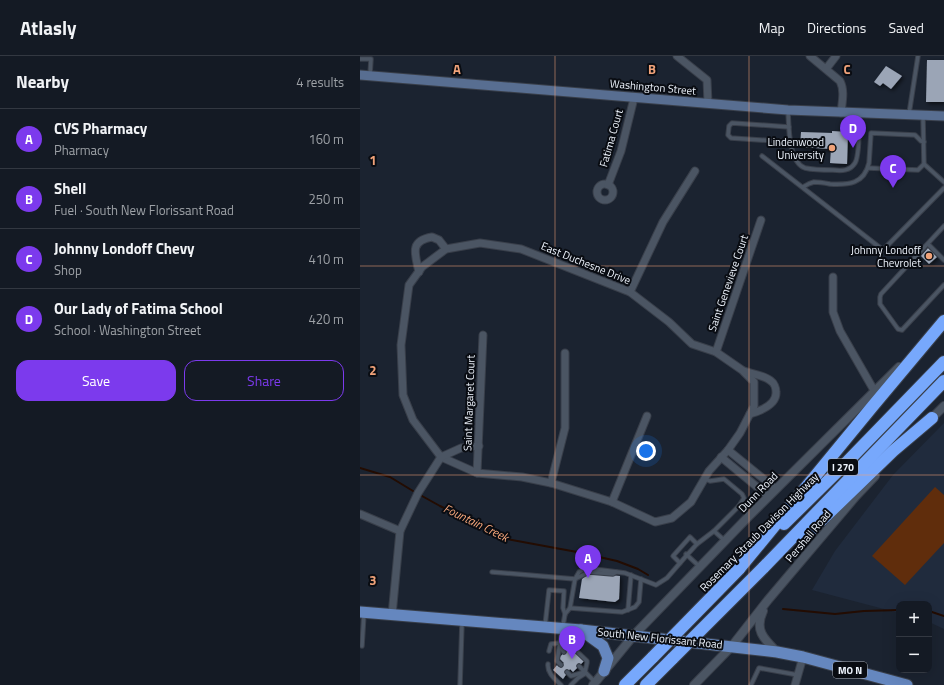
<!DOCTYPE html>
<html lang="en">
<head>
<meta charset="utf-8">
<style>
  body { margin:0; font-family:"Titillium Web",sans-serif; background:#212731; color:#f1f3f6 }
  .controls { position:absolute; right:12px; bottom:12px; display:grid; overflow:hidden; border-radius:8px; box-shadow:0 4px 16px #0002 }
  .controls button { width:36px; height:36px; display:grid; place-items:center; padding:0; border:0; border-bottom:1px solid #333841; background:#141a24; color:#f1f3f6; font:20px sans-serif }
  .you { position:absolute; left:286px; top:395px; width:14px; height:14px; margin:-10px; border:3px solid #fff; border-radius:50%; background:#1a73e8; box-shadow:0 0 0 6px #1a73e833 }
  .badge { display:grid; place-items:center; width:26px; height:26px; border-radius:50%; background:#7c3aed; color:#fff; font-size:13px; font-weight:700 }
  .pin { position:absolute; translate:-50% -33px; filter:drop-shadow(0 1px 2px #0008) }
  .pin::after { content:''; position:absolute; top:21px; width:14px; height:12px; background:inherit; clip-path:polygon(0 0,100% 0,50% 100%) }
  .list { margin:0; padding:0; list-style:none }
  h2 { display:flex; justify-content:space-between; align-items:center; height:52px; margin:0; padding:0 16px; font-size:17px }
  h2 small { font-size:13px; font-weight:400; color:#9da1a6 }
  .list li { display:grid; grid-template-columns:26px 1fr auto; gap:12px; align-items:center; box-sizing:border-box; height:60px; padding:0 16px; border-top:1px solid #333841 }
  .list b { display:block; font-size:15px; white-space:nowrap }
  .list p { margin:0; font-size:13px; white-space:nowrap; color:#9da1a6 }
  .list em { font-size:13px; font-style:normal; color:#9da1a6 }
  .actions { display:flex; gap:8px; padding:12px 16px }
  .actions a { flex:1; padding:9px 0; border:1px solid #7c3aed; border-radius:12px; text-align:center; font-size:14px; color:#7c3aed }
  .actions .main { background:#7c3aed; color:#fff }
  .map { position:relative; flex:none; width:584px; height:629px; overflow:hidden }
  header { display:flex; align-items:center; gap:24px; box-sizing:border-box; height:56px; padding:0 20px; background:#141a24; border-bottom:1px solid #333841 }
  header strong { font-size:19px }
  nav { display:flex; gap:22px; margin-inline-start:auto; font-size:14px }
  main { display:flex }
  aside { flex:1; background:#141a24 }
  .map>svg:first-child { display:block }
  .built { fill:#202b3d }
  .green { fill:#602d0c }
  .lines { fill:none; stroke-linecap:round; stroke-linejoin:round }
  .stream { stroke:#230c02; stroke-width:2 }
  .building { fill:#9ba5b6; filter:url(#shadow) }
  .service-casing { stroke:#393f4a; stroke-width:5.5 }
  .minor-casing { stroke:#393f4a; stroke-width:9 }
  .tertiary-casing { stroke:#393f4a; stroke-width:10 }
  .secondary-casing { stroke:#393f4a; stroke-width:11 }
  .primary-casing { stroke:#393f4a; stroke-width:13 }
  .motorway-casing { stroke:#393f4a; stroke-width:14 }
  .service { stroke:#4b5563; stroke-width:3.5 }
  .minor { stroke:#4b5563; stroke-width:7 }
  .tertiary { stroke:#4b5563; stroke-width:8 }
  .secondary { stroke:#586e91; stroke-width:9 }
  .primary { stroke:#6587bf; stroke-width:11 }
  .motorway { stroke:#77a8fc; stroke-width:12 }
  .motorway-bridge-casing { stroke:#393f4a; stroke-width:14; stroke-linecap:butt }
  .motorway-bridge { stroke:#77a8fc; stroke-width:12 }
  .grid { fill:none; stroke:#f0a279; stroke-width:1; stroke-opacity:0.55 }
  .poi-dot { fill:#f0a279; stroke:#090c12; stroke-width:1.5 }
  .labels { text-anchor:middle; stroke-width:4; stroke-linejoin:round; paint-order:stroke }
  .shield { fill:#090c12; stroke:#aaafb7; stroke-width:1 }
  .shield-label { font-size:10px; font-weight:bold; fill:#eff5fe }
  .street-label { font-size:11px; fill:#eff5fe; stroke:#090c12 }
  .poi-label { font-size:11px; fill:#eff5fe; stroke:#090c12; text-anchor:end }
  .water-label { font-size:12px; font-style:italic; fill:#fcaa7e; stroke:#090c12 }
  .grid-label { font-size:13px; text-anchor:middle; font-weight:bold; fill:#f0a279; stroke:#090c12; stroke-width:4; stroke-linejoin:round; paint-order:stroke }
</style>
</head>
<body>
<header>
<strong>Atlasly</strong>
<nav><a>Map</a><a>Directions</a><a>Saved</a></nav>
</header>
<main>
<aside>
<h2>Nearby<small>4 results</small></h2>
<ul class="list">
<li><span class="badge">A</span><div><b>CVS Pharmacy</b><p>Pharmacy</p></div><em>160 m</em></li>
<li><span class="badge">B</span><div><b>Shell</b><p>Fuel · South New Florissant Road</p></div><em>250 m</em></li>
<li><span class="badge">C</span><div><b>Johnny Londoff Chevy</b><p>Shop</p></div><em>410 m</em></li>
<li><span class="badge">D</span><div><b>Our Lady of Fatima School</b><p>School · Washington Street</p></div><em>420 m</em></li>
</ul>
<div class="actions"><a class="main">Save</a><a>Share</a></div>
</aside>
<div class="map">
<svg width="584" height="629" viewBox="0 0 584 629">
  <defs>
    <filter id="shadow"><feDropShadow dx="2" dy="2" stdDeviation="2" flood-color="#0009"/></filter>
  </defs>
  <rect width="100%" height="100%" fill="#1b2330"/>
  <polygon class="built" points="584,367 584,573 569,566 569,548 539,548 539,557 452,534 475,495 533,419"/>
  <polygon class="green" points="575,431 584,439 584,487 545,529 512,500"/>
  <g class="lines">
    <g class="stream">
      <polyline points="0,412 30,421 53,435"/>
      <polyline points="62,440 80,450 147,483 217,496 257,505 278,513 288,519"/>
      <polyline points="423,553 475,558 504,555 539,554"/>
      <polyline points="569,555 584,560"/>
    </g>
  </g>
  <g class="building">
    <polygon points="567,4 584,4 584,46 566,46"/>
    <polygon points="526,10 542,20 531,33 523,27 520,30 514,26"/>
    <polygon points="472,75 488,76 487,108 470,107 471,93 440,91 441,76 472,77"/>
    <polygon points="568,192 577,201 569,208 561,200"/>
    <polygon points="229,517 260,520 259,543 255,546 219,542 222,523"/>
    <polygon points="210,590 224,605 213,616 210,613 203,623 193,614 197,609 199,611 204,607 199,602"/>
  </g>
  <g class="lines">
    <defs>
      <g id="service">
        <polyline points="0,3 11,3 10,19"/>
        <path d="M428 55C429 70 428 106 445 112 454 114 464 114 473 114 482 115 490 115 495 107 500 99 499 68 499 57"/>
        <polyline points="549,58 558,0"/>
        <polyline points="563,61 564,108"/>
        <polyline points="429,71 372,67 369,70 368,79 371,82 431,86"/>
        <polyline points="402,100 523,194 584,132"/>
        <polyline points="508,112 558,114 564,108 584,126"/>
        <path d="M443 131C446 129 450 127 454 126 459 126 465 127 470 128 489 129 504 128 509 107L511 77 555 79 561 85 564 86"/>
        <polyline points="584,170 521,238 520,241 520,248 538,273 542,274 584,229"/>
        <polyline points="568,188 584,204"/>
        <polyline points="345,423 350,425 364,423 382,438 384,442 379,450 354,475 364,484"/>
        <polyline points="379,450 389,460"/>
        <polyline points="337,488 354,475"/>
        <polyline points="320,507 313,500 330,481 337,488 327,499 326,498"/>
        <polyline points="132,516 215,523 229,516 253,518 256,516"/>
        <polyline points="210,552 262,556 275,551 279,546 281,523"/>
        <polyline points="268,554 271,519"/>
        <polyline points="185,570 189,534 204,535 203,552 205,558"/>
        <polyline points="2,590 4,557"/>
        <polyline points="189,595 191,588 200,587"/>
        <polyline points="204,596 200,591 209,588 227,605 227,607 225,616 219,610"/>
        <path d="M188 608C187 617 195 623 201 629"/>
        <polyline points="201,609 197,605 205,558 210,552 215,523 219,516 226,512 265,517 296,529 307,522 327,499 340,511"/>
        <polyline points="207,616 211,620 225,616 235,626"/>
        <polyline points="100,629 102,566"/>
        <polyline points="211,629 218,622 226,617"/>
        <polyline points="391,629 399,612 438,619"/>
      </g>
      <g id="minor">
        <polyline points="317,0 347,24 348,47"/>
        <path d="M450 0 480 25C485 35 482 46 481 57"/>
        <polyline points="466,13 476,0"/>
        <circle cx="245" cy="136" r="8"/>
        <polyline points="248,129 261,95 274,42"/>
        <polygon points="120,187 161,193 270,236 309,266 332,288 356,296 382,314 394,326 394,350 380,377 368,394 349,415 331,446 312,462 295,466 252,446 191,427 162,421 117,417 81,401 53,364 43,339 41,289 49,229 62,211 86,193"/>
        <path d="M59 216C55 198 49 185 72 181L79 184 86 193"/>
        <polyline points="473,221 473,256 480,275 515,336"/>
        <polyline points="270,236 303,166 335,115"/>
        <polyline points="356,296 401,164"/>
        <path d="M384 315C392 318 404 319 411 325 414 327 416 332 416 336 417 349 400 355 390 358"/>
        <polyline points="368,394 416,433"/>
        <polyline points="361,401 408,440"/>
        <polyline points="117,417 123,279"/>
        <polyline points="191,427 205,372 205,297"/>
        <polyline points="252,446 287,360"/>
        <polyline points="0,458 40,475"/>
        <polyline points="32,559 40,475 58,437 81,401 101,392 119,390"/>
        <polyline points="435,629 443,601"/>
      </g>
      <g id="tertiary">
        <polyline points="569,365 584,350"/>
        <path d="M403 555C394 574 404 583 417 596"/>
        <polyline points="233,629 274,579 389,460 539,311"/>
        <polyline points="334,629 372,590 408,544 496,440 515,420"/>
      </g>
      <polyline id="secondary" points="0,19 428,54 584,60"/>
      <g id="primary">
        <polyline points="0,556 221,574 417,596 443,601 547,629"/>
        <polyline points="221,574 243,590 248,602 244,615"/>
      </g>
      <g id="motorway">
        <polyline points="424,468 488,405 584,306"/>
        <polyline points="443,482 533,395 572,362"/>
        <polyline points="403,512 584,325"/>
        <polyline points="379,513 512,351 584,265"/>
        <polyline points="265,629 293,601"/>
        <polyline points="286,629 313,602"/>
      </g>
    </defs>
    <use href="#service" class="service-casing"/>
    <use href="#minor" class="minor-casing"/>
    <use href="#tertiary" class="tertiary-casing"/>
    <use href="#secondary" class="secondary-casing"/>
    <use href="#primary" class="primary-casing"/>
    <use href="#motorway" class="motorway-casing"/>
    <use href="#service" class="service"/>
    <use href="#minor" class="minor"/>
    <use href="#tertiary" class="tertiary"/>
    <use href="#secondary" class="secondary"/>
    <use href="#primary" class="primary"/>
    <use href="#motorway" class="motorway"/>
    <defs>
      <g id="motorway-bridge">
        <polyline points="293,601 379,513"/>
        <polyline points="313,602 403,512"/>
      </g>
    </defs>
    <use href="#motorway-bridge" class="motorway-bridge-casing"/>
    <use href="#motorway-bridge" class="motorway-bridge"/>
  </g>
  <path class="grid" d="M195 0V629M389 0V629M0 210H584M0 419H584"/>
  <g class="poi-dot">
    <circle cx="472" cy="92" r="4"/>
    <circle cx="569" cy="200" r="4"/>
  </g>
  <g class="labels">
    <g class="shield">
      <rect x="468" y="403" width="30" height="16" rx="3"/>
      <rect x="473" y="606" width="34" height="16" rx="3"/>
    </g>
    <g class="shield-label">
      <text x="483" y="415">I 270</text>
      <text x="490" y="618">MO N</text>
    </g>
    <g class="street-label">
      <text transform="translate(293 31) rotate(5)" y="4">Washington Street</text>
      <text transform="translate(251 82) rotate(-74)" y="4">Fatima Court</text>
      <text transform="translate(226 207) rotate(22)" y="4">East Duchesne Drive</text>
      <text transform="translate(368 227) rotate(-71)" y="4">Saint Genevieve Court</text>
      <text transform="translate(109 347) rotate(-88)" y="4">Saint Margaret Court</text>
      <text transform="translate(398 436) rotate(-46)" y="4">Dunn Road</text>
      <text transform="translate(399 476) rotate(-45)" y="4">Rosemary Straub Davison Highway</text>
      <text transform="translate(448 480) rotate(-50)" y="4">Pershall Road</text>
      <text transform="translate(300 582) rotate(6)" y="4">South New Florissant Road</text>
    </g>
    <g class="poi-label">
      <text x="464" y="90">Lindenwood<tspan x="464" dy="13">University</tspan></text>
      <text x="561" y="198">Johnny Londoff<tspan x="561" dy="13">Chevrolet</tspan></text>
    </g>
    <g class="water-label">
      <text transform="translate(116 467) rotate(26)" y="4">Fountain Creek</text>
    </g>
  </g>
  <g class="grid-label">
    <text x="97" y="18">A</text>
    <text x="292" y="18">B</text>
    <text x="487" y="18">C</text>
    <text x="13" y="109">1</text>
    <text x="13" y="319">2</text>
    <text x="13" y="529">3</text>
  </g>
</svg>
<div class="controls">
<button>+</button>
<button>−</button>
</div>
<div class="you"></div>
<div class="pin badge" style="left:228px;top:522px">A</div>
<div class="pin badge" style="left:212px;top:603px">B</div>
<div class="pin badge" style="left:533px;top:132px">C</div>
<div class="pin badge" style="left:493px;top:92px">D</div>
</div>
</main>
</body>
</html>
